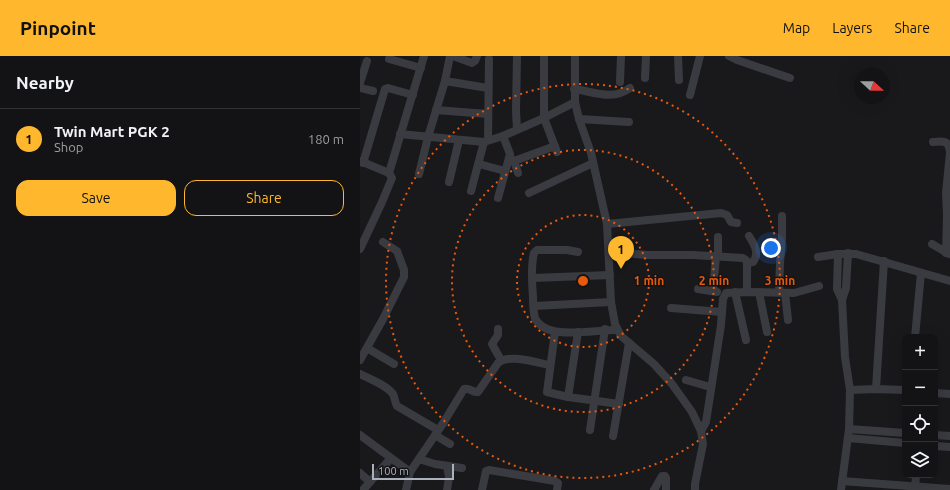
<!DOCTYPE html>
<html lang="en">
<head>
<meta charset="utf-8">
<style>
  body { margin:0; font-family:Ubuntu,sans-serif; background:#1c1c1e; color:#f1f3f6 }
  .controls { position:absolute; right:12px; bottom:12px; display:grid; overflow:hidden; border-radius:8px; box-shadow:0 4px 16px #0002 }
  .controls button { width:36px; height:36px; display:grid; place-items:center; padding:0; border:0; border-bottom:1px solid #323234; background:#131315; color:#f1f3f6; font:20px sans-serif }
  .compass { position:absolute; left:494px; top:12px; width:36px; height:36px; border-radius:50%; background:#131315; box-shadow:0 4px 16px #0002; rotate:111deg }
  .scale { position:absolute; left:12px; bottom:10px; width:82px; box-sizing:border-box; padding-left:4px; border:2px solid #abb0bd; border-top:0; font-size:11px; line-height:14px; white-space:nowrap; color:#abb0bd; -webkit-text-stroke:3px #141417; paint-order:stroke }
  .you { position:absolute; left:411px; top:192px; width:14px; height:14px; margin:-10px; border:3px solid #fff; border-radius:50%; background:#1a73e8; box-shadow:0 0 0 6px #1a73e833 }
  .badge { display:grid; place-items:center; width:26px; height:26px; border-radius:50%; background:#ffb82e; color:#111; font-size:13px; font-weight:700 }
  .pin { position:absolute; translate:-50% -33px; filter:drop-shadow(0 1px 2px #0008) }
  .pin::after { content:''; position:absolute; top:21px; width:14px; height:12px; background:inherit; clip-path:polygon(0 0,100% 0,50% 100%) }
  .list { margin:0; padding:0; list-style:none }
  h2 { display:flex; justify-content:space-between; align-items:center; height:52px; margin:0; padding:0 16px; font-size:17px }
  h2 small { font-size:13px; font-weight:400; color:#9d9ea0 }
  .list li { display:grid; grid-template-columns:26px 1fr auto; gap:12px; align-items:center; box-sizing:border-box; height:60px; padding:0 16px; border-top:1px solid #323234 }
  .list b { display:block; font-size:15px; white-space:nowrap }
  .list p { margin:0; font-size:13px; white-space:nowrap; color:#9d9ea0 }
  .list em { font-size:13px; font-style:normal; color:#9d9ea0 }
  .actions { display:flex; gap:8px; padding:12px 16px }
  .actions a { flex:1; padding:9px 0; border:1px solid #ffb82e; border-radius:12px; text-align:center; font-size:14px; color:#ffb82e }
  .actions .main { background:#ffb82e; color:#111 }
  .icon { flex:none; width:22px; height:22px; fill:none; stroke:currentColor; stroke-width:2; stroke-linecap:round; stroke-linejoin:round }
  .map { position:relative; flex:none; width:590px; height:434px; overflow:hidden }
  header { display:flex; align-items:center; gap:24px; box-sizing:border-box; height:56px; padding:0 20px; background:#ffb82e; color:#111 }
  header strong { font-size:19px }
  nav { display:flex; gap:22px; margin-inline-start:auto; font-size:14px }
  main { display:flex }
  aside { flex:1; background:#131315 }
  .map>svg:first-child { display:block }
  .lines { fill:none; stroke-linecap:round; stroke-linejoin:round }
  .minor { stroke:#3a3b41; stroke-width:8 }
  .ring { fill:none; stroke:#e8590c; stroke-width:2; stroke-dasharray:2 4 }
  .centre { fill:#e8590c; stroke:#141417; stroke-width:2 }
  .ring-label { font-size:12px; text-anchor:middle; font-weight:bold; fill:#e8590c; stroke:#141417; stroke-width:3; stroke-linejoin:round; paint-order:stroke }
</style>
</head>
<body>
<header>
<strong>Pinpoint</strong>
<nav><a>Map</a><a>Layers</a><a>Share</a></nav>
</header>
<main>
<aside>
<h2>Nearby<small></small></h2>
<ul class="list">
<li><span class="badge">1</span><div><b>Twin Mart PGK 2</b><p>Shop</p></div><em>180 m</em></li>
</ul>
<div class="actions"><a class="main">Save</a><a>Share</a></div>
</aside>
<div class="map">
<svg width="590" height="434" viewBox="0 0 590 434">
  <rect width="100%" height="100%" fill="#19191c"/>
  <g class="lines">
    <g class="minor">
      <polyline points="93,0 112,7 115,5 117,0"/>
      <polyline points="157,0 156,55 157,73"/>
      <polyline points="184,0 184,62 197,96"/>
      <polyline points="215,0 215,46 219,63 231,97 247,168 251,246 255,268 261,280 294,308 312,328 332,356 341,375 343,388 335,428 335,434"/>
      <polyline points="318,0 319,24"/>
      <polyline points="369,0 377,4 430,22"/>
      <polyline points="29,3 61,12"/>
      <polyline points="285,22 286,0"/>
      <polyline points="85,25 128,32"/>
      <polyline points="260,26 261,0"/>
      <polyline points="0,27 7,5"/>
      <polyline points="0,32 13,35"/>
      <path d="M214 33C235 36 252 45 270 32"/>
      <polyline points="330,39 340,0"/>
      <polyline points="76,54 128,58"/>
      <polyline points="219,63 269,66"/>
      <polyline points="40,78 124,86 143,80 184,62 215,46"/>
      <polyline points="128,84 129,3"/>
      <path d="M573 86C584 85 589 84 590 97L586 137 587 159"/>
      <polyline points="150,101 154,105 158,117"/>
      <polyline points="0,105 29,117"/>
      <polyline points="154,105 195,90"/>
      <polyline points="3,107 25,33 28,32 53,39"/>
      <polyline points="119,108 145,115"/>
      <polyline points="59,118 68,81 85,25 90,0"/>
      <polyline points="89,126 99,84"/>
      <polyline points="111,135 124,86"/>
      <polyline points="169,137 233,107"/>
      <polyline points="138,142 150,98 143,80"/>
      <polyline points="247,168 361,157 367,159 371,166 377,167"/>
      <polyline points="572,188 589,198"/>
      <polyline points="0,193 22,146 32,122 29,117 64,0"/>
      <path d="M218 196 207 194H177L174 197C171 209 172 229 173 241 173 247 173 256 175 262 186 286 236 273 257 274"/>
      <polyline points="249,196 288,199 333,199 383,202 386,204 387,207 387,236"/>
      <polyline points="586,197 587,159 590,154"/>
      <polyline points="478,198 477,233 482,244 485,301 490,334 489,373 481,434"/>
      <polyline points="358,200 358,181"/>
      <polyline points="458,201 478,198 496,198 590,225"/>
      <path d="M387 207 393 206C400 197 394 188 389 180"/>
      <polyline points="173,222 250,219"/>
      <polyline points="338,233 357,236"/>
      <polyline points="353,235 356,200"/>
      <polyline points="375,236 386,284"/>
      <polyline points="399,236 407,276"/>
      <polyline points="419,236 420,207 422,182 422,160"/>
      <polyline points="425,237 428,264"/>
      <polyline points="482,244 486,232 488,197"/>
      <polyline points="174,250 251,246"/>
      <polyline points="311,252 362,256"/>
      <polyline points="138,273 138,279 132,288 141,304"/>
      <polyline points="195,276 187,336 208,341"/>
      <polyline points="218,276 208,341 259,348"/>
      <polyline points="555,281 561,217"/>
      <polyline points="7,292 34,308"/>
      <polyline points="0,304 23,263 44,221 44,214 37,195 23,186"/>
      <path d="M0 318C10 323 26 329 33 338 35 342 35 347 37 350L78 374"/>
      <polyline points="326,324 350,331"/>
      <polyline points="516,333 524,205"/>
      <polyline points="490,334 516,333 545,334"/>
      <polyline points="575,337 590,338"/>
      <polyline points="489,373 545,377"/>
      <polyline points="230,374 245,273"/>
      <polyline points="341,375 346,366 361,269 363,243 366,237 387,236 434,237 459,230"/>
      <polyline points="0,379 50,416"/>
      <polyline points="75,379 90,388"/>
      <polyline points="575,379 590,380"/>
      <polyline points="253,380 269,287"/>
      <polyline points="488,382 545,387"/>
      <polyline points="575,390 590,391"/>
      <polyline points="59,403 75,408 102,412"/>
      <polyline points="0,417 10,426"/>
      <polyline points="482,425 590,433"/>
      <polyline points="555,433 556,419"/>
      <polyline points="3,434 31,402"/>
      <path d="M46 434 50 416 82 369 104 333C109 331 113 337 118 336L138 307C149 297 177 307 190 309"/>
      <polyline points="87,434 89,421 87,410"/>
      <polyline points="122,434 126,415 129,414 195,425 198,427 197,434"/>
      <polyline points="294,434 302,420 305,420 306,422 306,434"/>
    </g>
  </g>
  <g class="ring">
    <circle cx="223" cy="225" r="66"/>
    <circle cx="223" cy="225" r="131"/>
    <circle cx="223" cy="225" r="197"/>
  </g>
  <circle cx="223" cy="225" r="6" class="centre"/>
  <g class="ring-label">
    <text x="289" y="229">1 min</text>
    <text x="354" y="229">2 min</text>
    <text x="420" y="229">3 min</text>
  </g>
</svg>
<div class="controls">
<button>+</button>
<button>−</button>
<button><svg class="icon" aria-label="locate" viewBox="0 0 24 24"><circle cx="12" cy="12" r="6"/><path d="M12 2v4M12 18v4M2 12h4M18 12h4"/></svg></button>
<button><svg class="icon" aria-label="layers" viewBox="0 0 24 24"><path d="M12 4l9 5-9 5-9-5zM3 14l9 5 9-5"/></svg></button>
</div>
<svg class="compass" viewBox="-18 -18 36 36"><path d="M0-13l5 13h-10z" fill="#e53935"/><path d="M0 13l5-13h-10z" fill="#9d9ea0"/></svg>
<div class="scale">100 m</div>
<div class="you"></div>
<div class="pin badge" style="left:261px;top:213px">1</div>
</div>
</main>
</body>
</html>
